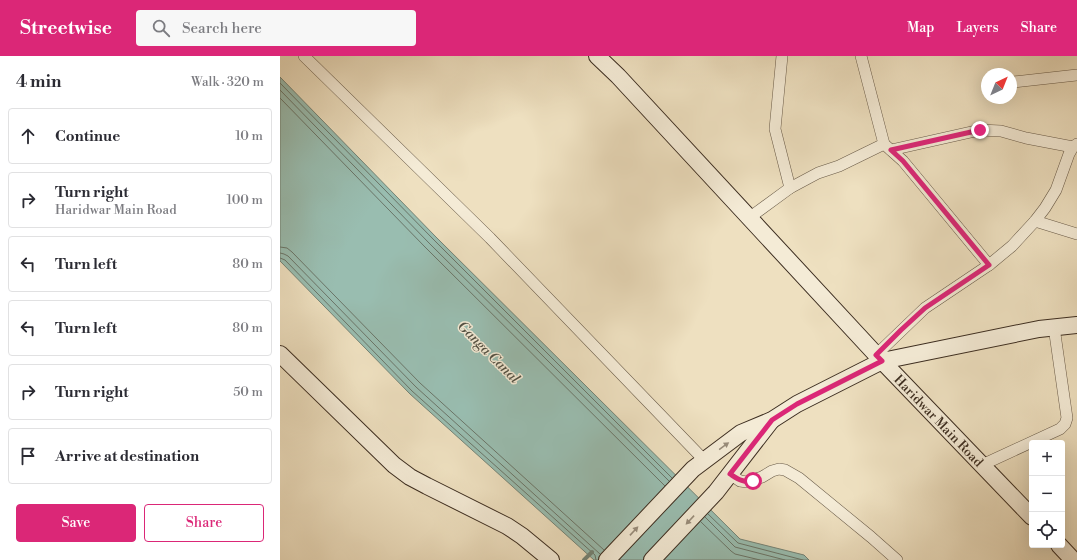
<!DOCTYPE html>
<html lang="en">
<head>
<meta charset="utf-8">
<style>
  body { margin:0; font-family:"Libre Bodoni",serif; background:#f7f7f7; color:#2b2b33 }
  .controls { position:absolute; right:12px; bottom:12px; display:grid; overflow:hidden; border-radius:4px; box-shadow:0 4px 16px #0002 }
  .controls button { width:36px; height:36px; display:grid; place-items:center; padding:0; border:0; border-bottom:1px solid #e1e1e2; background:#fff; color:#2b2b33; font:20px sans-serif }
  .compass { position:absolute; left:701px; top:12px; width:36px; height:36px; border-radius:50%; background:#fff; box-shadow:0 4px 16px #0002; rotate:43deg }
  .stop { position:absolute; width:12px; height:12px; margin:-9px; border:3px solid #db2777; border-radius:50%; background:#fff }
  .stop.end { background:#db2777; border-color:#fff; box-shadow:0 1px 4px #0008 }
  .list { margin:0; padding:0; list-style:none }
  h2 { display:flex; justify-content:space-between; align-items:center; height:52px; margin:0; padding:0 16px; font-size:17px }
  h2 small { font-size:13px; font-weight:400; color:#7c7c81 }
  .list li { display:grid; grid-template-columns:26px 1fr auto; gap:12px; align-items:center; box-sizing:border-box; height:56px; margin:0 8px 8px; padding:0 8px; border:1px solid #e1e1e2; border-radius:4px }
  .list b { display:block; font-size:15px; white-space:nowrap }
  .list p { margin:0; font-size:13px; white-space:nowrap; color:#7c7c81 }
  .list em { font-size:13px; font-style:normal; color:#7c7c81 }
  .actions { display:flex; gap:8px; padding:12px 16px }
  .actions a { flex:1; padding:9px 0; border:1px solid #db2777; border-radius:4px; text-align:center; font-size:14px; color:#db2777 }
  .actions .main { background:#db2777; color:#fff }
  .icon { flex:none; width:22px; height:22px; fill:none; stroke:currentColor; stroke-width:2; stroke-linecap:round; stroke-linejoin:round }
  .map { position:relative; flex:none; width:797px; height:504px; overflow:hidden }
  header { display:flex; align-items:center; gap:24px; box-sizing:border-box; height:56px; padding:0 20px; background:#db2777; color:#fff }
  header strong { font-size:19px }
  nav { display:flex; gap:22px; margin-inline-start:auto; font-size:14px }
  .search { width:280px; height:36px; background:#f7f7f7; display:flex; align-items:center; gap:10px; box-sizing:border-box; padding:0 14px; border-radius:4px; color:#7c7c81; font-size:15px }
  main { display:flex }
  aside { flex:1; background:#fff }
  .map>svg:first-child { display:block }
  .water { fill:#99bdb0; stroke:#748376 }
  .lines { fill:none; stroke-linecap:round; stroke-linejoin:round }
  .shore { stroke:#6a7568; stroke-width:1 }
  .stream { stroke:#748376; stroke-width:4 }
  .street-casing { stroke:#685a48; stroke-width:12 }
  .secondary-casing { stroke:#3c2d20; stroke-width:18 }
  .street { stroke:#f4ebd6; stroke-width:11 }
  .secondary { stroke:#f4ebd6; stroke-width:16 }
  .oneway { fill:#988c7b }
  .route { stroke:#db2777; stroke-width:5 }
  .labels { text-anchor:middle; stroke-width:3; stroke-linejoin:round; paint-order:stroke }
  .street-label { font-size:13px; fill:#3c2d20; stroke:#f4ebd6 }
  .water-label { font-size:14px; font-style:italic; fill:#535144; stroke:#f4ebd6 }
</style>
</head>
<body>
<header>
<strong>Streetwise</strong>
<div class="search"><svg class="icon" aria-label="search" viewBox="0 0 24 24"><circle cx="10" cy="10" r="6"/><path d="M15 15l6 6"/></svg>Search here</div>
<nav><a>Map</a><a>Layers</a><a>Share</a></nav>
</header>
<main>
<aside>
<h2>4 min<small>Walk · 320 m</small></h2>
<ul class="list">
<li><svg class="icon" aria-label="ahead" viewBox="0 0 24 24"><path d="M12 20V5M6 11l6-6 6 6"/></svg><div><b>Continue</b></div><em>10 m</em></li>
<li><svg class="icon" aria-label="right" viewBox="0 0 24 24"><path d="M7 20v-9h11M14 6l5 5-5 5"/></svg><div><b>Turn right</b><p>Haridwar Main Road</p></div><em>100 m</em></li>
<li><svg class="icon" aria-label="left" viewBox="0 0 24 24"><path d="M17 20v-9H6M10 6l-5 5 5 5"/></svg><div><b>Turn left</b></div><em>80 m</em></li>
<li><svg class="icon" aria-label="left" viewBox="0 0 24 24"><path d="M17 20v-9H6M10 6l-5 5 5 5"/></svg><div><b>Turn left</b></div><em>80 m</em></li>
<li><svg class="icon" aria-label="right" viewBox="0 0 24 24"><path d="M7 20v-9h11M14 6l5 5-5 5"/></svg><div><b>Turn right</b></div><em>50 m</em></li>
<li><svg class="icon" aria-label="arrive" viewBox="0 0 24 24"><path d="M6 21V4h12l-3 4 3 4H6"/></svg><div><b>Arrive at destination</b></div></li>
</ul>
<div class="actions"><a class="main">Save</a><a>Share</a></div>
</aside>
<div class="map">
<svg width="797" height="504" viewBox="0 0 797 504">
  <rect width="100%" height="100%" fill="#eee0c0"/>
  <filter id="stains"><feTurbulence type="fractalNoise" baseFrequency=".005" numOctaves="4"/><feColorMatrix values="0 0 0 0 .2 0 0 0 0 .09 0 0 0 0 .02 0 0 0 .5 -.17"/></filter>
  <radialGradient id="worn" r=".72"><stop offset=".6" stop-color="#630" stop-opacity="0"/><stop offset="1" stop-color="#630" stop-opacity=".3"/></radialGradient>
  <polygon class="water" points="0,21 156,181 460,483 524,499 529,504 314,504 130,338 0,205"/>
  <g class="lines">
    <g class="shore">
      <polyline points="0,27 153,183 392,422"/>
      <polyline points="0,34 149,187 389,425"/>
      <polyline points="0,42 145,191 385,430"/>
      <polyline points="0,191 7,192 12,196 140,327 324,494"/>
      <polyline points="0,197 4,198 8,200 136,331 320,498"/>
      <polyline points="0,202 5,204 132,335 315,499 316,504"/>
      <polyline points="428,458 458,487 523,504"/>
      <polyline points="425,461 455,491 505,504"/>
      <polyline points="421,466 451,495 455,498 480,504"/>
    </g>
    <polyline class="stream" points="304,504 312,496"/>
    <defs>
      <g id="street">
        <polyline points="24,0 210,182 424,404"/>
        <polyline points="581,0 604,88"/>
        <polyline points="733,26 797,19"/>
        <polyline points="611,94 700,74 721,75 746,82 793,91"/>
        <polyline points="510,132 538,117 559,110 604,88 623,105 709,209"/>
        <polyline points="469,162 510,132 495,73 502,0"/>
        <polyline points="755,165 797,178"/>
        <polyline points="596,299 645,252 709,209 732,190 755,165 765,152 776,134 789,98 793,91 797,88"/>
        <polyline points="702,409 780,373 785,368 787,362 774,271"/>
        <polyline points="450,418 460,425 467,426 482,421 492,415 499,413 505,414 519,422 591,481 617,504"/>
      </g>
      <g id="secondary">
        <polyline points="317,0 338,20 602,305 759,273 797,269"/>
        <polyline points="0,298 114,409 130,421 147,430 227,470 242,480 271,504"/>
        <polyline points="779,489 793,504"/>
        <path id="s1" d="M327 504 413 413 461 377 492 364 517 348 602 305 752 461"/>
        <polyline points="372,504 436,436 491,365"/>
      </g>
    </defs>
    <use href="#street" class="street-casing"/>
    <use href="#secondary" class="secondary-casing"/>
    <use href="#street" class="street"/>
    <use href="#secondary" class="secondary"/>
  </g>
  <defs><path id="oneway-solid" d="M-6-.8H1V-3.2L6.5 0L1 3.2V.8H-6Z"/></defs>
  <g class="oneway">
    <use href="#oneway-solid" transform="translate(444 390) rotate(-36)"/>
    <use href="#oneway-solid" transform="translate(410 464) rotate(133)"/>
    <use href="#oneway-solid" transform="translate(354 475) rotate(-47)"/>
  </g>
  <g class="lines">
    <path class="route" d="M473 425C463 427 458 423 450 418L492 364 517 348 602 305 596 299 621 274 645 252 709 209 623 105 611 94 700 74"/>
  </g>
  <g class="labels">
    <g class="street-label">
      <text dy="5" stroke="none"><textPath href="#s1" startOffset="426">Haridwar Main Road</textPath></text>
    </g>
    <g class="water-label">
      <text transform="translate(209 296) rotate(45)" y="5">Ganga Canal</text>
    </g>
  </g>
  <rect width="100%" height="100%" filter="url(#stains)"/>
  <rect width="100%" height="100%" fill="url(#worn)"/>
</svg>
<div class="controls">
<button>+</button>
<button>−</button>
<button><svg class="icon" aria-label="locate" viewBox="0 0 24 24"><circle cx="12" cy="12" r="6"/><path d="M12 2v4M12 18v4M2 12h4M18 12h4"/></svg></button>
</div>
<svg class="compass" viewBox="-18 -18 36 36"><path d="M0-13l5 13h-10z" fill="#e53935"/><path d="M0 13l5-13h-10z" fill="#7c7c81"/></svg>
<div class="stop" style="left:473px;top:425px"></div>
<div class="stop end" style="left:700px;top:74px"></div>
</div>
</main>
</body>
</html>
